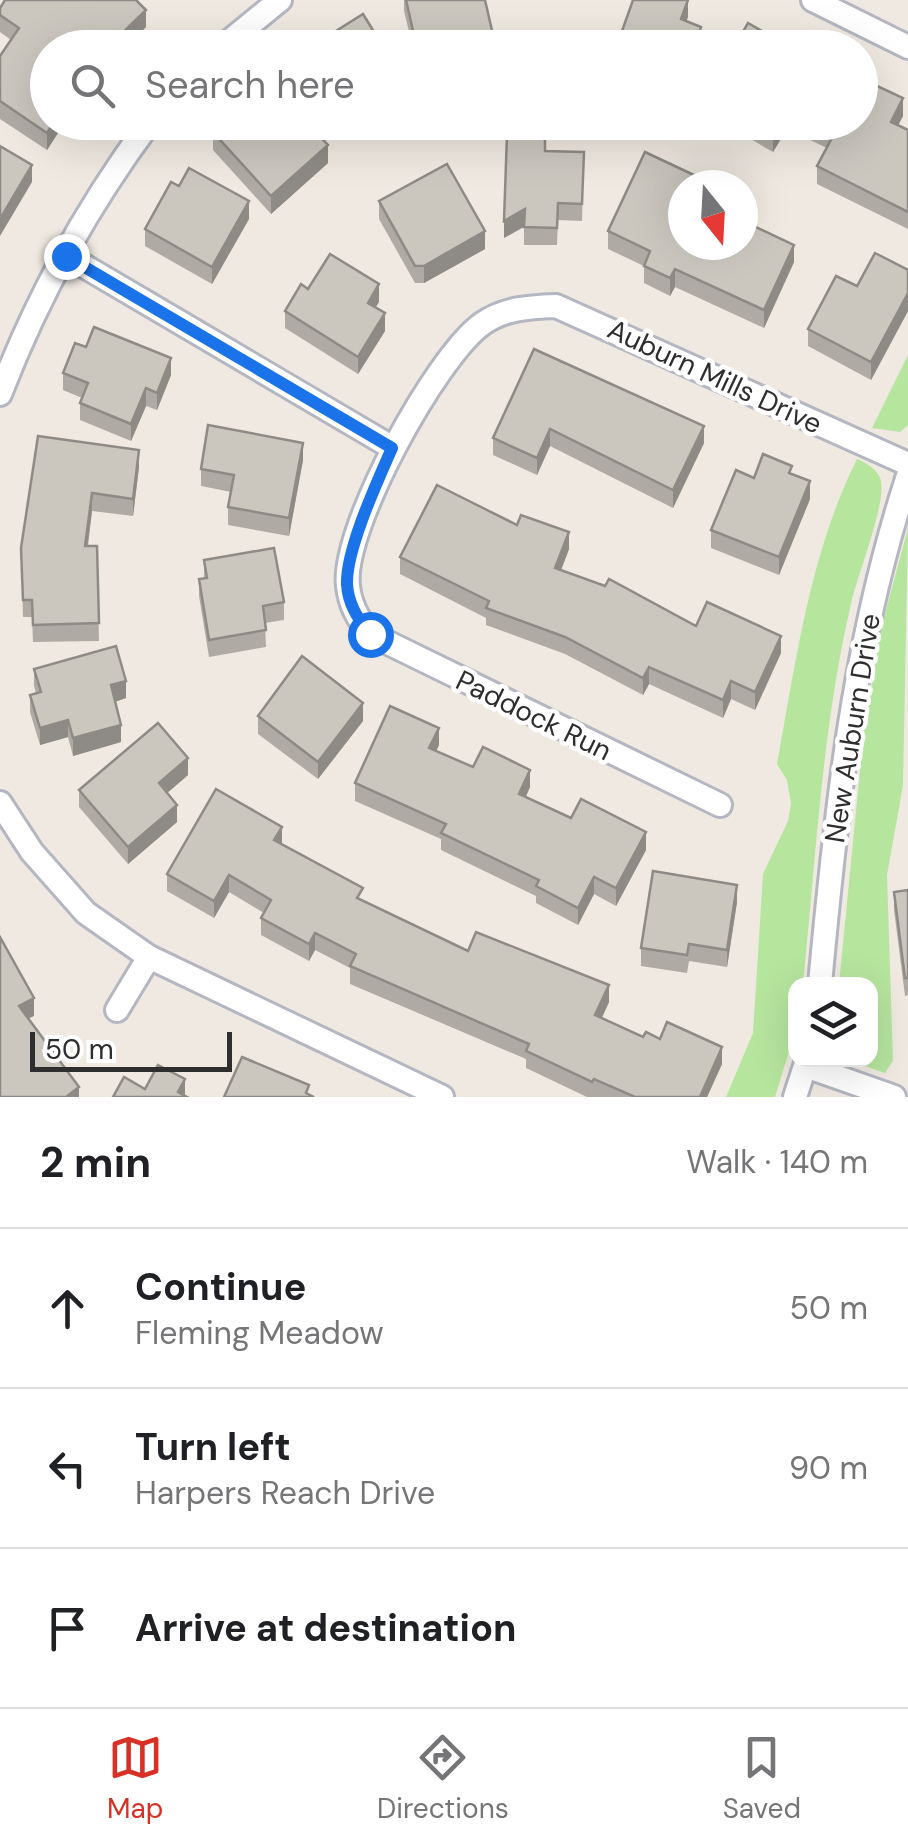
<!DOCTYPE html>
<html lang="en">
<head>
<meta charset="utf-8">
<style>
  body { margin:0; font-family:"DM Sans",sans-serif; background:#f2f2f2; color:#202124 }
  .controls { position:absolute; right:30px; bottom:30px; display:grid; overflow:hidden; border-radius:20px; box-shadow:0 10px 40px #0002 }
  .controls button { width:90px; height:90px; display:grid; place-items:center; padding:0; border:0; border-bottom:2px solid #e0e0e0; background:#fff; color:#202124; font:50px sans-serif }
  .compass { position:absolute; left:668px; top:170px; width:90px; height:90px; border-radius:50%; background:#fff; box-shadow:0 10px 40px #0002; rotate:162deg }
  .scale { position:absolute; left:30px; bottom:25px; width:202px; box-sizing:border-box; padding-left:10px; border:5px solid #2e2e2e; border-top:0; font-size:28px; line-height:35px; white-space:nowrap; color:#2e2e2e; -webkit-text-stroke:8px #fff; paint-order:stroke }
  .stop { position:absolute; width:30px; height:30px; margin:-22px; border:8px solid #1a73e8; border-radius:50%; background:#fff }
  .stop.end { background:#1a73e8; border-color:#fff; box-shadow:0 2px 10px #0008 }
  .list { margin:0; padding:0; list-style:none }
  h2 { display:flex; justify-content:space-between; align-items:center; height:130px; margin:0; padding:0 40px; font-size:42px }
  h2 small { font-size:32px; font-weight:400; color:#757577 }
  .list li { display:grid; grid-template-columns:65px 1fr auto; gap:30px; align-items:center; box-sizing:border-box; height:160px; padding:0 40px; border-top:2px solid #e0e0e0 }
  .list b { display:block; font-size:38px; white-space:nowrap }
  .list p { margin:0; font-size:32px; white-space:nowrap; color:#757577 }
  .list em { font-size:32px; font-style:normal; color:#757577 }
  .icon { flex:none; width:55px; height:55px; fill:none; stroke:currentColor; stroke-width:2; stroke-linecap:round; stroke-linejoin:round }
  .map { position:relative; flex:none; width:908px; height:1097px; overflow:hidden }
  .search { position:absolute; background:#fff; box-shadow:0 10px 40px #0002; left:30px; right:30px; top:30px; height:110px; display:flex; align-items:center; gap:25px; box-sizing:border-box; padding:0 35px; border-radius:55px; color:#757577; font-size:38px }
  .sheet { height:610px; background:#fff }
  nav { display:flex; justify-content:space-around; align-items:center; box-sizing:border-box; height:140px; border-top:2px solid #e0e0e0; background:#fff; font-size:28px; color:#757577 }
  nav a { display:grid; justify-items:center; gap:5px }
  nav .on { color:#d93025 }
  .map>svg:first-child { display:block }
  .green { fill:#b6e59e }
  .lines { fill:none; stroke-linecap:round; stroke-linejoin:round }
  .minor-casing { stroke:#b4b7c1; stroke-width:28 }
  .minor { stroke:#fff; stroke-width:22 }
  .wall { fill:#afaba4 }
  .shaded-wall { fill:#8e8b86 }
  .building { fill:#cbc7bf; stroke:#8e8b86; stroke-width:2.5 }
  .route { stroke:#1a73e8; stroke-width:12 }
  .labels { text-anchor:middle; stroke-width:9; stroke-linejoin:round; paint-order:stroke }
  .street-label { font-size:28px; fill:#2e2e2e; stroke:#fff }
</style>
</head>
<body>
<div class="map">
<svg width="908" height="1097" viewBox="0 0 908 1097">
  <rect width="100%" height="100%" fill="#efe9e1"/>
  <g class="green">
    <polygon points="908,355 908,425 900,432 872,428"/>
    <path d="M857 459C866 463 876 468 880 478 889 498 856 578 851 604 822 728 816 857 803 984H796L795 1032 775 1097H726L753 1033 763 874 788 821 791 803 787 780 777 764C796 661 810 553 857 459Z"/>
    <polygon points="908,528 903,785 887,875 893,1061 885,1073 847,1060 870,1060 870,984 839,984 864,730 882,625"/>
  </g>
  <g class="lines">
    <defs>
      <g id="minor">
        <polyline points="813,0 908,47"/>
        <polyline points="221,48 280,0"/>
        <polyline points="67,256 393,448"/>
        <path d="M0 394C37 298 89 204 150 122"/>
        <polyline points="0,803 32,852 86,913 149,957 442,1097"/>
        <path d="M720 805 370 634C358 619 350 605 348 586 341 529 436 357 482 324 504 308 530 307 556 306L908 464"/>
        <path d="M820 984C836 811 853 643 908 476"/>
        <polyline points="117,1010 149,957"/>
        <polyline points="806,1066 894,1097"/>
        <polyline points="795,1097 807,1060"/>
      </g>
    </defs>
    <use href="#minor" class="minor-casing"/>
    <use href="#minor" class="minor"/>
  </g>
  <g class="wall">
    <polygon points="404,0 485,0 496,48 413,48 404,11"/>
    <polygon points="0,8 146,27 125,48 48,48 48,122 65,122 47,150 0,119 0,56 11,40 0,32"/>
    <polygon points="903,116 898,125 908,130 908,229 817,184 817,166 827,148 787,129 773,152 721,122 860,122"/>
    <polygon points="351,122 323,140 328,163 271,214 213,150 213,132"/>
    <polygon points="545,151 584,152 582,221 558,220 557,245 524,245 524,227 504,238"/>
    <polygon points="379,201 485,249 424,283 415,283 379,219"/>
    <polygon points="249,219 212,284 145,246 145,229"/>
    <polygon points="608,231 683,245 794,262 764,328 675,287 670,296 644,283 644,266 608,249"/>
    <polygon points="908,270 908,311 871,380 808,346 808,329 857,286"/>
    <polygon points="308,289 379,302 375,307 385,331 358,374 285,328 285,311"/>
    <polygon points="534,349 704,443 673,508 550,446 537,475 493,455 493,438"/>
    <polygon points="63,373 171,375 157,410 146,406 131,441 80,420 80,403 82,398 63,390"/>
    <polygon points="38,436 139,467 133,516 92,511 88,546 97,546 99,641 33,642 32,617 23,617 21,548"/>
    <polygon points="303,460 289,536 228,525 228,507 231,492 201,486 201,469"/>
    <polygon points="792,474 810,499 779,575 711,548 711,530 754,478"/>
    <polygon points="517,525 569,549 561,570 696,626 781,653 755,710 731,699 723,718 649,684 643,695 565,654 486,625 486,618 400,574 400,557"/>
    <polygon points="204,560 284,602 284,620 265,623 266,647 209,657 199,596 199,579 204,578"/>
    <polygon points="34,669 126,698 115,702 121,742 73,756 68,737 40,745 30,712 30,695 36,693 34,686"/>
    <polygon points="258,716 363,721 318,779 258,734"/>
    <polygon points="439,745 436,751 473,767 530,787 526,797 646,850 616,906 594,894 578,925 536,903 536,896 441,850 441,839 355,801 355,783"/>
    <polygon points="188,775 167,793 177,822 128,864 79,807 79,790"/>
    <polygon points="282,844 363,901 468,951 609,1002 602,1018 643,1037 722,1064 707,1097 587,1097 526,1068 526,1059 350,984 350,968 315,950 309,961 261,935 261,918 264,913 229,892 214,918 167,891 167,874"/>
    <polygon points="908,890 908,995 905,996 894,910 894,892"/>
    <polygon points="737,902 727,967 689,961 687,973 641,966 641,948"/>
  </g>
  <g class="shaded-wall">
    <polygon points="688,0 688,17 681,37 681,19"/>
    <polygon points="146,10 146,27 125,48 107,48"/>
    <polygon points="701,27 700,48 694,48"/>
    <polygon points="89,36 89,48 81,48"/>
    <polygon points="903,98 903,116 891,139 891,122"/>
    <polygon points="54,122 65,122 47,150 47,133"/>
    <polygon points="323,122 351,122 313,146 313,129"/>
    <polygon points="780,122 787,122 787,129 773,152 773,134"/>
    <polygon points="328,145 328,163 271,214 271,196"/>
    <polygon points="32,165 32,182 0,236 0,219"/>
    <polygon points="249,201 249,219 212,284 212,267"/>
    <polygon points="525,209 525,226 504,238 504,221"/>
    <polygon points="485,231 485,249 424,283 424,266"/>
    <polygon points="794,245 794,262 764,328 764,310"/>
    <polygon points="675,269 675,287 670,296 670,278"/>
    <polygon points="379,284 379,302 368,320 368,303"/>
    <polygon points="908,293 908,311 871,380 871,362"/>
    <polygon points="385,313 385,331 358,374 358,357"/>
    <polygon points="171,358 171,375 157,410 157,393"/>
    <polygon points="146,388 146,406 131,441 131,424"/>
    <polygon points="704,426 704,443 673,508 673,490"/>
    <polygon points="550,429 550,446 537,475 537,458"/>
    <polygon points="303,443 303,460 289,536 289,518"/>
    <polygon points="139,450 139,467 133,516 133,499"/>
    <polygon points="810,481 810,499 779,575 779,557"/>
    <polygon points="92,493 92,511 85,564 85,546"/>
    <polygon points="569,532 569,549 555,586 555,568"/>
    <polygon points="781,636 781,653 755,710 755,692"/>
    <polygon points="649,667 649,684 643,695 643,678"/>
    <polygon points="126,681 126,698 111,703 111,685"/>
    <polygon points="731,681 731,699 723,718 723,700"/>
    <polygon points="363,703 363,721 318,779 318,762"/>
    <polygon points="68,720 68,737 40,745 40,728"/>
    <polygon points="121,725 121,742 73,756 73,738"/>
    <polygon points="439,728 439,745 429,765 429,748"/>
    <polygon points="188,758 188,775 159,800 159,783"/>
    <polygon points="530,770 530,787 519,811 519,794"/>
    <polygon points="177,805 177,822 128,864 128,847"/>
    <polygon points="282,827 282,844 274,840"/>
    <polygon points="646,832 646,850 616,906 616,888"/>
    <polygon points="229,875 229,892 214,918 214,901"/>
    <polygon points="594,877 594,894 578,925 578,908"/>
    <polygon points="737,885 737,902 727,967 727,950"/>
    <polygon points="315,933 315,950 309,961 309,944"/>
    <polygon points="609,985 609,1002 595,1032 595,1015"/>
    <polygon points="34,998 34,1016 19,1023 19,1006"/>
    <polygon points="722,1047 722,1064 707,1097 700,1097"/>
    <polygon points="185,1079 185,1097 178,1092"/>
    <polygon points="79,1087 79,1097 66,1097"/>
  </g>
  <g class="building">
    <polygon points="5,0 136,0 146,10 107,48 100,48 89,36 81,48 48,48 48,122 54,122 47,133 0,101 0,56 19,28 0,15 0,8"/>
    <polygon points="406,0 485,0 496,48 417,48"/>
    <polygon points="633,0 688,0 681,19 701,27 694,48 616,48"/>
    <polygon points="363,14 384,48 309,48"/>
    <polygon points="748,23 791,48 734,48"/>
    <polygon points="860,78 903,98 891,122 908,130 908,212 817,166 834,134 810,122 860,122"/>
    <polygon points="224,122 323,122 313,129 328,145 271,196 213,132"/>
    <polygon points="752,122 780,122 773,134"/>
    <polygon points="507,134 545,135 545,151 584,152 582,204 558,203 557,228 524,227 525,209 504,221"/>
    <polygon points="0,146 32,165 0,219"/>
    <polygon points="645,152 715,185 683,185 683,245 743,245 743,221 794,245 764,310 675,269 670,278 644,266 650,251 608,231"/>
    <polygon points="447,164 485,231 424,266 415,266 379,201"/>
    <polygon points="189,168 249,201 212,267 145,229 171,182 179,186"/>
    <polygon points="875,253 908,270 908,293 871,362 808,329 836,276 857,286"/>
    <polygon points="330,254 379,284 368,303 385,313 358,357 285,311 301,284 308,289"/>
    <polygon points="94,327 171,358 157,393 146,388 131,424 80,403 88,383 63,373 75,343 86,347"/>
    <polygon points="534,349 704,426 673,490 550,429 537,458 493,438"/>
    <polygon points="208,425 303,443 289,518 228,507 234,475 201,469"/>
    <polygon points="38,436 139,450 133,499 92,493 85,546 97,546 99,623 33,625 32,600 23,600 21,548"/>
    <polygon points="763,454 792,466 789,473 810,481 779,557 711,530 736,470 754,478"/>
    <polygon points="437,485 517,525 521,515 569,532 555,568 605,586 609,579 696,626 707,602 781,636 755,692 731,681 723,700 649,667 643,678 565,637 486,608 489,601 400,557"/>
    <polygon points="274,548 284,602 263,606 266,630 209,640 199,579 207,578 204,560"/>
    <polygon points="116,646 126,681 111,685 121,725 73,738 68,720 40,728 30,695 41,692 34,669"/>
    <polygon points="302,656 363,703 318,762 258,716"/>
    <polygon points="390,706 439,728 429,748 473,767 483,747 530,770 519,794 571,818 581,799 646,832 616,888 594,877 578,908 536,886 539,880 441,833 446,824 355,783"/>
    <polygon points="158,723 188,758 159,783 177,805 128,847 79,790"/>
    <polygon points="216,789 282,827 274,840 363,888 357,898 468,951 476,932 609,985 595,1015 643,1037 646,1032 660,1039 667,1022 722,1047 700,1097 635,1097 594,1079 592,1082 526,1051 529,1044 350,966 356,954 315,933 309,944 261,918 271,900 229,875 214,901 167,874"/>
    <polygon points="653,871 737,885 727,950 689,944 687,955 641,948"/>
    <polygon points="908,890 908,978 905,978 894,892"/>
    <polygon points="0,937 34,998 19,1006 79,1087 66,1097 0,1097"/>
    <polygon points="242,1057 309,1085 306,1093 314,1097 224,1097"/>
    <polygon points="158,1065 185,1079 178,1092 187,1097 113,1097 124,1077 145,1089"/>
  </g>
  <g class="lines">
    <path class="route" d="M66 256 392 448C378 480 346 549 347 584 348 604 358 619 370 634"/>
  </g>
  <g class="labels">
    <g class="street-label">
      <text transform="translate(715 376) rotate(25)" y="10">Auburn Mills Drive</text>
      <text transform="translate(534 715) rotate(26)" y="10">Paddock Run</text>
      <text transform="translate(852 728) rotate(-81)" y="10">New Auburn Drive</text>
    </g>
  </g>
</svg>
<div class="controls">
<button><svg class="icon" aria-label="layers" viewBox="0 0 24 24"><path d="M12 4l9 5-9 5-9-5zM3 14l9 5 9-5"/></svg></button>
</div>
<svg class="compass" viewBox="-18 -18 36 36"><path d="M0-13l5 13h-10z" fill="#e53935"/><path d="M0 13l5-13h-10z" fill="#757577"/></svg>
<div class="scale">50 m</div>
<div class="stop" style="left:370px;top:634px"></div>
<div class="stop end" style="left:66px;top:256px"></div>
<div class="search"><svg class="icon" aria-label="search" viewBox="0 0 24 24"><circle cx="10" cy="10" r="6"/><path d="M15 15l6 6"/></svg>Search here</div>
</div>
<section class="sheet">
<h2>2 min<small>Walk · 140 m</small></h2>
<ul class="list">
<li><svg class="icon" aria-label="ahead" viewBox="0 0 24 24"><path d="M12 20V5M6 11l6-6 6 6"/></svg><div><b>Continue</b><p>Fleming Meadow</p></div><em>50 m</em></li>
<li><svg class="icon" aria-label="left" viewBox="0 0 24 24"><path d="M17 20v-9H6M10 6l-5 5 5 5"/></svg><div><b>Turn left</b><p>Harpers Reach Drive</p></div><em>90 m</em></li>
<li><svg class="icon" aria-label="arrive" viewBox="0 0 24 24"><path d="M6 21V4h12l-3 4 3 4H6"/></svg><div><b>Arrive at destination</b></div></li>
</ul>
</section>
<nav>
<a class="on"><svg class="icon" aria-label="map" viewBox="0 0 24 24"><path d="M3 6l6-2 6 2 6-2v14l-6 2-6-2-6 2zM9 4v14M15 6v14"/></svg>Map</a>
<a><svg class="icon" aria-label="directions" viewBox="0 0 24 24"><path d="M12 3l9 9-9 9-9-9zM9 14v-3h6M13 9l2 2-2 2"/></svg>Directions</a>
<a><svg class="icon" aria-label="saved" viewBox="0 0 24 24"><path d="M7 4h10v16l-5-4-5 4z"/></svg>Saved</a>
</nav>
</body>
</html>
